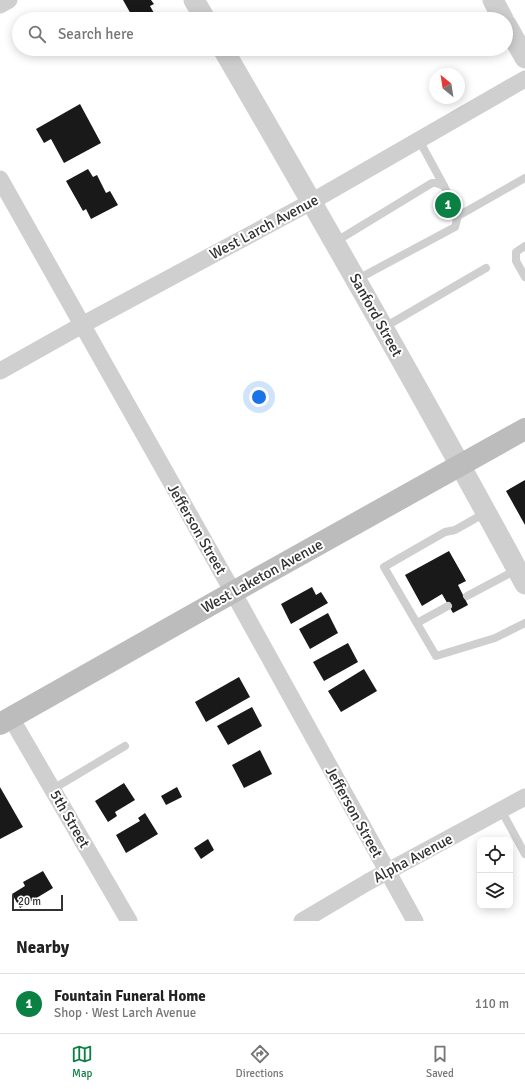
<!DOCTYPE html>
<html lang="en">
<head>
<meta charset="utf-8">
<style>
  body { margin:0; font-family:Signika,sans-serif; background:#f2f2f2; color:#222 }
  .controls { position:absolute; right:12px; bottom:12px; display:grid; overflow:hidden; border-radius:8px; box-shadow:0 2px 10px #0003 }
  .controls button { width:36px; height:36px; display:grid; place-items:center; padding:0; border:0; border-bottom:1px solid #e0e0e0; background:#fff; color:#222; font:20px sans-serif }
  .compass { position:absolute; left:429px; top:68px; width:36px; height:36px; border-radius:50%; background:#fff; box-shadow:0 2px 10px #0003; rotate:330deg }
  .scale { position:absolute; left:12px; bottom:10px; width:51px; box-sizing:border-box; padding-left:4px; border:2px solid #323232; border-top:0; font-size:11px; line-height:14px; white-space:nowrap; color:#323232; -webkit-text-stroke:3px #fff; paint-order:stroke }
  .you { position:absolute; left:259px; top:397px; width:14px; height:14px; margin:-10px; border:3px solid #fff; border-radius:50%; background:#1a73e8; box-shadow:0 0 0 6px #1a73e833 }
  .badge { display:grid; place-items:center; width:26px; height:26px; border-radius:50%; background:#0b8043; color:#fff; font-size:13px; font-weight:700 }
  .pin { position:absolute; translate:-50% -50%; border:2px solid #fff; box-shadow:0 1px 4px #0006 }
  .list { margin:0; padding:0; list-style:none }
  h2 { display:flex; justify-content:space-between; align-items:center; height:52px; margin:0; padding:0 16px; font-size:17px }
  h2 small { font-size:13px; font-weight:400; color:#767676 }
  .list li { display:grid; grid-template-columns:26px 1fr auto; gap:12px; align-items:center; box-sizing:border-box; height:60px; padding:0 16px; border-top:1px solid #e0e0e0 }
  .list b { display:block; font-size:15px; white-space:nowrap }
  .list p { margin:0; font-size:13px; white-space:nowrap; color:#767676 }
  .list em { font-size:13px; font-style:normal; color:#767676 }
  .icon { flex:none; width:22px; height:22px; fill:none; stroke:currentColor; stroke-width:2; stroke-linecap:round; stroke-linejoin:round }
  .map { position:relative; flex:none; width:525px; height:921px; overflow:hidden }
  .search { position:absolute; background:#fff; box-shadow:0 2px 10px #0003; left:12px; right:12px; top:12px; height:44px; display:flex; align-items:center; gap:10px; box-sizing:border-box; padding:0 14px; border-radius:22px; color:#767676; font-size:15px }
  .sheet { height:112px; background:#fff }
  nav { display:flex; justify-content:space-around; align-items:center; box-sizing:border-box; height:56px; border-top:1px solid #e0e0e0; background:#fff; font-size:11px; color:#767676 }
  nav a { display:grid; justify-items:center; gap:2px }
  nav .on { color:#0b8043 }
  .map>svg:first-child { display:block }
  .building { fill:#191919 }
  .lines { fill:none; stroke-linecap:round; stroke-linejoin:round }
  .service { stroke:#cfcfcf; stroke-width:8 }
  .minor { stroke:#cfcfcf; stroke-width:17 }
  .tertiary { stroke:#cfcfcf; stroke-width:21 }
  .secondary { stroke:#bcbcbc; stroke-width:22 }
  .labels { text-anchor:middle; stroke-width:4; stroke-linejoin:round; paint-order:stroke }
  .street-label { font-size:15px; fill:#323232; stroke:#fff }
</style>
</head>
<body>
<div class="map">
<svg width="525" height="921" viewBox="0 0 525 921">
  <rect width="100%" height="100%" fill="#fff"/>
  <g class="building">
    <polygon points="123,0 151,0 154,4 150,6 154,13 143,19 139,19 136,14 132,16"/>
    <polygon points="80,104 101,143 64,163 51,139 44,143 36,129"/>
    <polygon points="88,169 93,177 97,175 106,193 110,191 118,205 91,219 86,209 83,211 66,181"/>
    <polygon points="525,480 525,525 506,491"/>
    <polygon points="449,551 466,581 458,585 468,605 453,613 442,594 422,606 405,575"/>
    <polygon points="312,587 316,595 321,592 328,603 291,624 281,604"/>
    <polygon points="328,613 338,633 310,649 299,629"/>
    <polygon points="348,643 358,662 324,681 313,662"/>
    <polygon points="364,669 377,691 341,712 328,691"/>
    <polygon points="239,677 250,697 206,722 195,702"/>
    <polygon points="252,707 262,726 228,745 217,726"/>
    <polygon points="260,750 272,774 244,788 232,765"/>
    <polygon points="124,783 135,800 115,812 117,816 108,822 95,801"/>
    <polygon points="0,787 23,827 0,839"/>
    <polygon points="177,787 182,797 166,805 161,796"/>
    <polygon points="145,813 158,834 126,853 116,835 140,821 138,818"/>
    <polygon points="208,839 214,850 201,859 194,848"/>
    <polygon points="43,871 53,888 20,908 12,894 25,886 23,882"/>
  </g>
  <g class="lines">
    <g class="service">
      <polyline points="419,140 444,186"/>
      <polyline points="458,216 525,178"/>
      <polyline points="335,242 432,183 436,183 444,186 458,216 455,227 356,280"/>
      <polyline points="525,246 516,252 516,261 525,277"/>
      <polyline points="383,328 486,268"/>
      <polyline points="485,513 455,530 445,532 384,567 436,656 495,638 525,623"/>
      <polyline points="467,596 516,570"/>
      <polyline points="417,623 448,606"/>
      <polyline points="53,789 125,746"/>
      <polyline points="501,810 525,854"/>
    </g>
    <g class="minor">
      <polyline points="0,5 9,0"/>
      <polyline points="0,179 233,592 415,921"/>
      <polyline points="0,371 82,325 311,202 525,79"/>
      <polyline points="11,718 129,921"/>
      <polyline points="302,921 368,882 525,797"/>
    </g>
    <g class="tertiary">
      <polyline points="194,0 205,19"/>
      <polyline points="493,0 503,19"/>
      <polyline points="506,24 525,58"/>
      <path d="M223 49C326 226 428 404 525 584"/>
    </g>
    <polyline class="secondary" points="0,724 251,582 525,429"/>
  </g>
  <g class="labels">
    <g class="street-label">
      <text transform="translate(264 227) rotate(-28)" y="5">West Larch Avenue</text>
      <text transform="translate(376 315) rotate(61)" y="5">Sanford Street</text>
      <text transform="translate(197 529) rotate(60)" y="5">Jefferson Street</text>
      <text transform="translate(262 576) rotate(-29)" y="5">West Laketon Avenue</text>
      <text transform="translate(354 812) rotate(61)" y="5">Jefferson Street</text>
      <text transform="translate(70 819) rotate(60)" y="5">5th Street</text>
      <text transform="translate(413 858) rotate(-28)" y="5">Alpha Avenue</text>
    </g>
  </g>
</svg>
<div class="controls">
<button><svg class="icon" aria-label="locate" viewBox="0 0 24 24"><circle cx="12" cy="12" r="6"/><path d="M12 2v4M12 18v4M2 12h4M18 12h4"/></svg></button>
<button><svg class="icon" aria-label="layers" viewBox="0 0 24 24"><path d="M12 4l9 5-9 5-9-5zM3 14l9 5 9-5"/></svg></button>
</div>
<svg class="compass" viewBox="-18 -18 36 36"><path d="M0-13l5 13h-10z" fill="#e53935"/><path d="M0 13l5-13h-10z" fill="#767676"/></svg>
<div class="scale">20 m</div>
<div class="you"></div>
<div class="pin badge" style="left:448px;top:205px">1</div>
<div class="search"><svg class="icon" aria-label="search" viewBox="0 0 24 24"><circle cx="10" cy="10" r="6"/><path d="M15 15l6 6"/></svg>Search here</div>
</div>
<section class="sheet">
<h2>Nearby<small></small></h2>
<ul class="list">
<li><span class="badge">1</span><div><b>Fountain Funeral Home</b><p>Shop · West Larch Avenue</p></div><em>110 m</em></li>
</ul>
</section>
<nav>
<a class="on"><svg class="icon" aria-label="map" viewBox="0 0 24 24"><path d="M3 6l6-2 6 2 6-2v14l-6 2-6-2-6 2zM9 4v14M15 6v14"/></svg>Map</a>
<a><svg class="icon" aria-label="directions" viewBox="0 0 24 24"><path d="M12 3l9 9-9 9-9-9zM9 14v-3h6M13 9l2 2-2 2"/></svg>Directions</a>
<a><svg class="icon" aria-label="saved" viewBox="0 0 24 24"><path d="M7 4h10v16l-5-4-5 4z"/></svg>Saved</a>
</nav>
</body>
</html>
